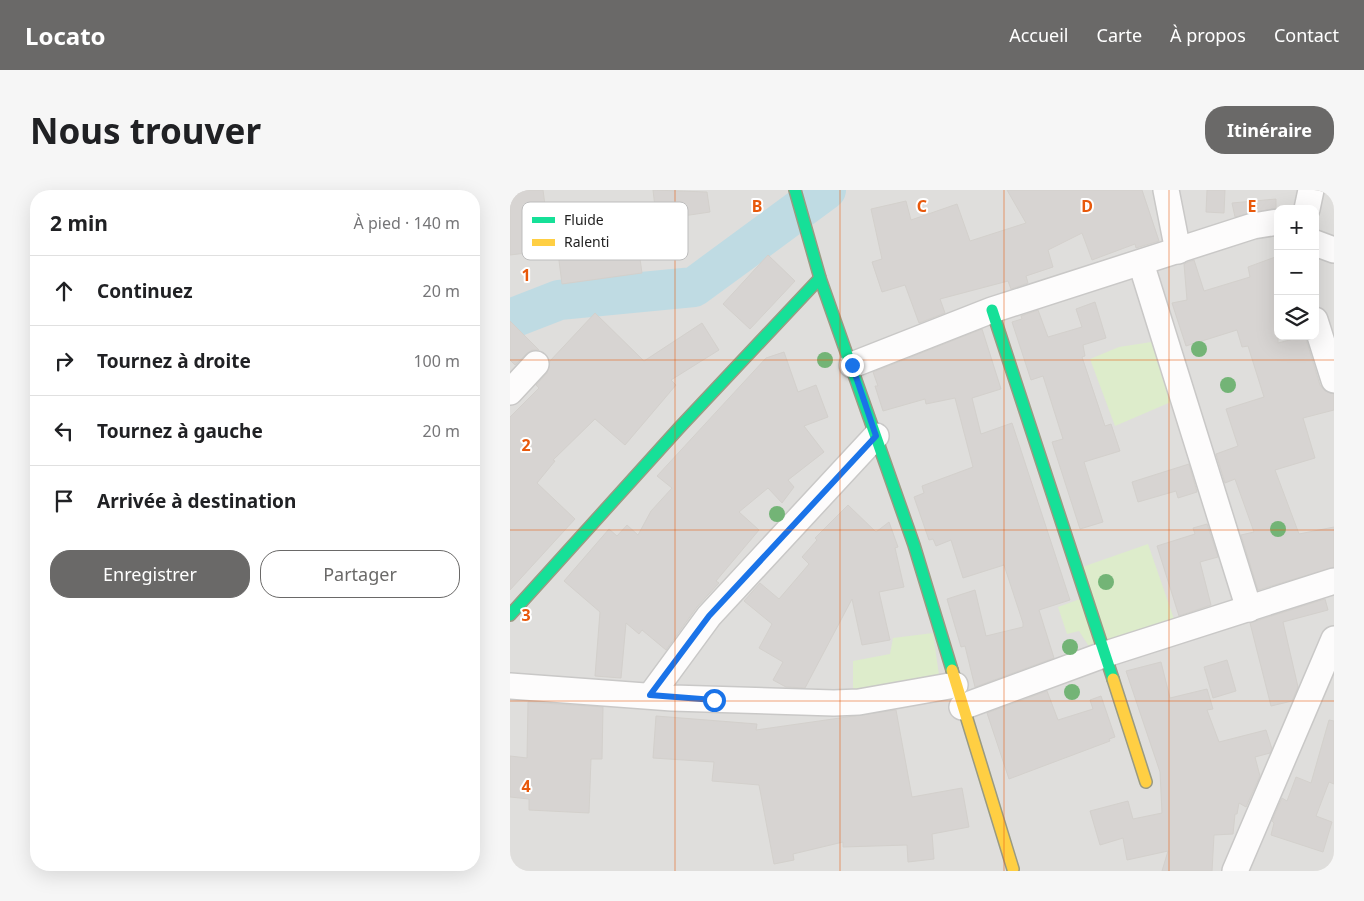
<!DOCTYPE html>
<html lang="fr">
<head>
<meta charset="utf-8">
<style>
  body { margin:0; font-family:"Noto Sans",sans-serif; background:#f6f6f6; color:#202124 }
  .controls { position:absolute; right:15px; top:15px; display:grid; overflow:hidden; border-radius:10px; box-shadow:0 5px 20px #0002 }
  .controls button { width:45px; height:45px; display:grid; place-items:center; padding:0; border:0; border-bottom:1px solid #e0e0e0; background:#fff; color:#202124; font:25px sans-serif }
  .stop { position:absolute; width:15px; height:15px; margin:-11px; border:4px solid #1a73e8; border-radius:50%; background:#fff }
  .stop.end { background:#1a73e8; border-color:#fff; box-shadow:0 1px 5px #0008 }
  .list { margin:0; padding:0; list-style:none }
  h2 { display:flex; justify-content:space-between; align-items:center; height:65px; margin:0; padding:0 20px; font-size:21px }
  h2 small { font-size:16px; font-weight:400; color:#757577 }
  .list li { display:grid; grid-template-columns:32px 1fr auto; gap:15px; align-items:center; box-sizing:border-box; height:70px; padding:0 20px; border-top:1px solid #e0e0e0 }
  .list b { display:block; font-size:19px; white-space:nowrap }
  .list em { font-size:16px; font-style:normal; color:#757577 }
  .actions { display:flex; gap:10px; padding:15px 20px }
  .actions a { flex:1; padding:11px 0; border:1px solid #6a6968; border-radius:20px; text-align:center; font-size:18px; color:#6a6968 }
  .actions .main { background:#6a6968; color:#fff }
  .icon { flex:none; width:28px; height:28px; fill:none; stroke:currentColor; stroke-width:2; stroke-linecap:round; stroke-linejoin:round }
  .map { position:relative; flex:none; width:824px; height:681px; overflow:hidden; border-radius:20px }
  header { display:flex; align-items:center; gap:30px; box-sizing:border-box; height:70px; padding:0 25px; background:#6a6968; color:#fff }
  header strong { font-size:24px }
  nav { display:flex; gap:28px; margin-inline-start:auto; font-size:18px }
  .intro { display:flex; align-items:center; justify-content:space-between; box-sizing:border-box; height:120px; padding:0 30px }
  h1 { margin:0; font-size:35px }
  .button { padding:12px 22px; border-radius:20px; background:#6a6968; color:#fff; font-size:18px; font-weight:700 }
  main { display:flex; gap:30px; padding:0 30px }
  aside { flex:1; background:#fff; border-radius:20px; box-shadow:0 5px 20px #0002 }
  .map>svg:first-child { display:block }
  .residential { fill:#dfdedc; fill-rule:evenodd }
  .grass { fill:#ddeccb }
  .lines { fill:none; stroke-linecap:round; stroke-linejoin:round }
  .river { stroke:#bfdbe3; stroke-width:40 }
  .building { fill:#d7d4d2; stroke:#d3d0cc }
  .street-casing { stroke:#c9c8c7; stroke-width:28 }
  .fast-casing { stroke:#999a82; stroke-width:14 }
  .slow-casing { stroke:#999a82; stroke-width:14 }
  .street { stroke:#fdfcfc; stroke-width:25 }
  .fast { stroke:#16e098; stroke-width:11 }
  .slow { stroke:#ffcf43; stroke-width:11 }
  .tree { fill:#73b476 }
  .route { stroke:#1a73e8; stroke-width:6 }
  .grid { fill:none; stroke:#e8590c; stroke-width:1; stroke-opacity:0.55 }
  .key { fill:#fff; stroke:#bdbdbd; stroke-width:1 }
  .key-label { font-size:14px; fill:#222 }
  .grid-label { font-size:16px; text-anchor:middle; font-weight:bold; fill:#e8590c; stroke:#fff; stroke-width:4; stroke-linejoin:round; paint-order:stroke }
</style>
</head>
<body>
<header>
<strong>Locato</strong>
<nav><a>Accueil</a><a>Carte</a><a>À propos</a><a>Contact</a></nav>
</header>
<div class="intro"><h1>Nous trouver</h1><a class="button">Itinéraire</a></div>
<main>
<aside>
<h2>2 min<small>À pied · 140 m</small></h2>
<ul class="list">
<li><svg class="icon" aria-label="ahead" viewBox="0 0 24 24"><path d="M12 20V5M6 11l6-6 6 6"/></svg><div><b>Continuez</b></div><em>20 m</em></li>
<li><svg class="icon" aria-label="right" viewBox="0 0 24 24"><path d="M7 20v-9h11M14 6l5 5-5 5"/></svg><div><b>Tournez à droite</b></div><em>100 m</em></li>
<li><svg class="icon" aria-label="left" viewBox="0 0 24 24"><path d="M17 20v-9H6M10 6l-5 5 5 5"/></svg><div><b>Tournez à gauche</b></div><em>20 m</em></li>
<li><svg class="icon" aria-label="arrive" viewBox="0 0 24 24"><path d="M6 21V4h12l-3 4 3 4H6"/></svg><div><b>Arrivée à destination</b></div></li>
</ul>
<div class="actions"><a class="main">Enregistrer</a><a>Partager</a></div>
</aside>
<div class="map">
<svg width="824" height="681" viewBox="0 0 824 681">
  <rect width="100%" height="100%" fill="#f0eeeb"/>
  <path class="residential" d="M0 0H824V681H0ZM768 19H805V146H768Z"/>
  <g class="grass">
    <polygon points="648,151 661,212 605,236 580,169 609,157"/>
    <polygon points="638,354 665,432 580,458 569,441 557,444 548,417 570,409 561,381"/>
    <polygon points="423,443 430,492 343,512 343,471 380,464 383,448"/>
  </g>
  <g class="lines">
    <polyline class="river" points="0,129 49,110 184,97 316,0"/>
  </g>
  <g class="building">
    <polygon points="0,0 33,0 41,60 0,65"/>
    <polygon points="143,0 197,2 200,22 173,26 173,22 146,26"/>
    <polygon points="497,0 632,0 649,51 626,58 625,54 582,70 572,43 538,60 543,77 516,86 518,93 501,99 498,91 430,109 435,123 409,133 395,95 372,102 362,72 372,69 361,19 396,11 401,30 447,14 460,51 516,33"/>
    <polygon points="697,0 715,0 714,23 696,22"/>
    <polygon points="766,9 766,18 725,27 722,13"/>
    <polygon points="124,26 132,83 52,94 47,55 106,47 104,28"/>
    <polygon points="258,65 285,91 240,139 213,114"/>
    <polygon points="768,66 768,153 795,146 810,195 815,201 824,204 824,220 793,228 805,268 765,280 789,344 824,337 824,377 748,400 731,345 744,342 725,289 715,293 706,264 728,256 716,219 754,207 738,156 732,157 727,140 676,156 662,113 677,110 674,74 676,73 684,70 694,101 740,87 738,77"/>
    <polygon points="585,112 596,148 573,155 575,166 572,167 595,236 601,234 610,261 574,272 593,332 570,339 542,252 553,249 533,186 521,190 502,132 512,129 511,126 528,120 538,147 572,137 566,119"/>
    <polygon points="85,123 134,171 192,133 209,160 161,190 166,195 115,255 85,229 43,270 45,271 27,293 65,329 0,400 0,227 29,198 26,195 37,183 40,171"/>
    <polygon points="0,131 29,160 22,160 16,164 5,175 0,170"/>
    <polygon points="472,139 491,199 462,208 471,244 502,233 560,410 529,420 544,468 465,497 455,456 451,457 437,409 465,400 476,446 513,437 513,433 494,375 453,388 441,350 426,356 423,349 419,350 404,307 414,303 412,296 463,277 445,208 416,214 415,209 373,221 365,196 368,196 363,182"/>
    <polygon points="274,162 288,202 306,195 318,227 294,236 314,262 278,290 284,297 272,313 258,298 229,322 249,340 206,391 209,393 187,417 156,460 132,440 129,444 116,433 111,488 85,486 90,422 54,391 99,339 107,346 117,335 128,345 141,321 162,298 147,286 256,168"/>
    <polygon points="679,274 687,302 668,308 666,301 628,312 622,292"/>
    <polygon points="338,315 366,342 379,332 388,357 385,358 394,397 369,402 380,450 352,455 342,409 295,498 276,497 263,490 273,472 249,458 262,434 234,411 250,393 269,409 299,374 292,367 307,350 305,348"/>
    <polygon points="697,334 708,367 690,372 701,415 669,426 647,356 685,344 683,338"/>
    <polygon points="815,409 818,420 773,432 788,497 782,511 761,516 740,433"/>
    <polygon points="717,470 726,501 703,508 694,477"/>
    <polygon points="651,472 660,508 697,499 703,519 697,520 709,552 756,540 762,559 760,563 745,567 750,586 736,617 729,613 727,624 725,624 723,644 704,645 702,681 652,681 658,661 617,670 613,648 590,655 580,621 618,611 623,629 652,623 650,582 616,481"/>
    <polygon points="537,501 548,530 583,519 580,510 591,506 605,547 599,549 600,551 499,589 477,523"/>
    <polygon points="18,512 93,517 92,569 81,569 79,623 19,620 19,609 0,607 0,566 17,568"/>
    <polygon points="386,520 402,607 452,598 459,637 422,644 424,669 398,672 397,655 333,657 333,652 283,664 284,670 264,674 249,595 202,591 204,572 143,568 146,526 247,534 246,540"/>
    <polygon points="819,530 824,531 824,594 819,592 806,626 822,632 813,662 761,645 764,633 762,631 772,608 777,611 786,587 801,593"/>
  </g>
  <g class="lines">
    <defs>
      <g id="street">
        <polyline points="656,0 668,61"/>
        <polyline points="797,19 801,0"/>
        <polyline points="805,53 824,60"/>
        <polyline points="631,73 739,419"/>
        <polyline points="805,130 824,190"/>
        <polyline points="342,175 482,120 743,36 768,32"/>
        <polyline points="0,202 26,174"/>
        <polyline points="0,496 162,508 324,513 349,512 445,495"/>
        <polyline points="141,505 199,426 366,246"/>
        <polyline points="452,517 596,464 824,391"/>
        <polyline points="725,681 824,449"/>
      </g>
      <g id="fast">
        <polyline points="285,0 310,88 404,355 442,480"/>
        <polyline points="482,120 603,489"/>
        <polyline points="0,425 169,238 310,88"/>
      </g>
      <g id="slow">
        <polyline points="442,480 503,679"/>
        <polyline points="603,489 636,592"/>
      </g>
    </defs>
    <use href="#street" class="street-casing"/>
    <use href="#fast" class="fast-casing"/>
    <use href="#slow" class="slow-casing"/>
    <use href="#street" class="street"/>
    <use href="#fast" class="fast"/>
    <use href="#slow" class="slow"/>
  </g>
  <g class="tree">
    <circle cx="689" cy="159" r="8"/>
    <circle cx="315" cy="170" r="8"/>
    <circle cx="718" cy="195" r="8"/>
    <circle cx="267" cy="324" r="8"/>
    <circle cx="768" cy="339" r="8"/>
    <circle cx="596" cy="392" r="8"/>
    <circle cx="560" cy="457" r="8"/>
    <circle cx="562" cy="502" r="8"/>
  </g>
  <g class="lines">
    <polyline class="route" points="204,510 140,505 199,426 366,246 342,175"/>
  </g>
  <path class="grid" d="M165 0V681M330 0V681M494 0V681M659 0V681M0 170H824M0 340H824M0 511H824"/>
  <rect x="12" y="12" width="166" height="58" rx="8" class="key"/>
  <rect x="22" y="27" width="23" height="6" fill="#16e098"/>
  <rect x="22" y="49" width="23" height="7" fill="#ffcf43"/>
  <g class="key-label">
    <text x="54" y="35">Fluide</text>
    <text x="54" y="57">Ralenti</text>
  </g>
  <g class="grid-label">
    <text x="247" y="22">B</text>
    <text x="412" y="22">C</text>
    <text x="577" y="22">D</text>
    <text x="742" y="22">E</text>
    <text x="16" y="91">1</text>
    <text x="16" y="261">2</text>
    <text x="16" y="431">3</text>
    <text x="16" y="602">4</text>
  </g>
</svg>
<div class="controls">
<button>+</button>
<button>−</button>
<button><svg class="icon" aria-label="layers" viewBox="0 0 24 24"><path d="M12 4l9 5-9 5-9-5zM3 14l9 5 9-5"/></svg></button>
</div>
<div class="stop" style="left:204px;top:510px"></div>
<div class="stop end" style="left:342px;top:175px"></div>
</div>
</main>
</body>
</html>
